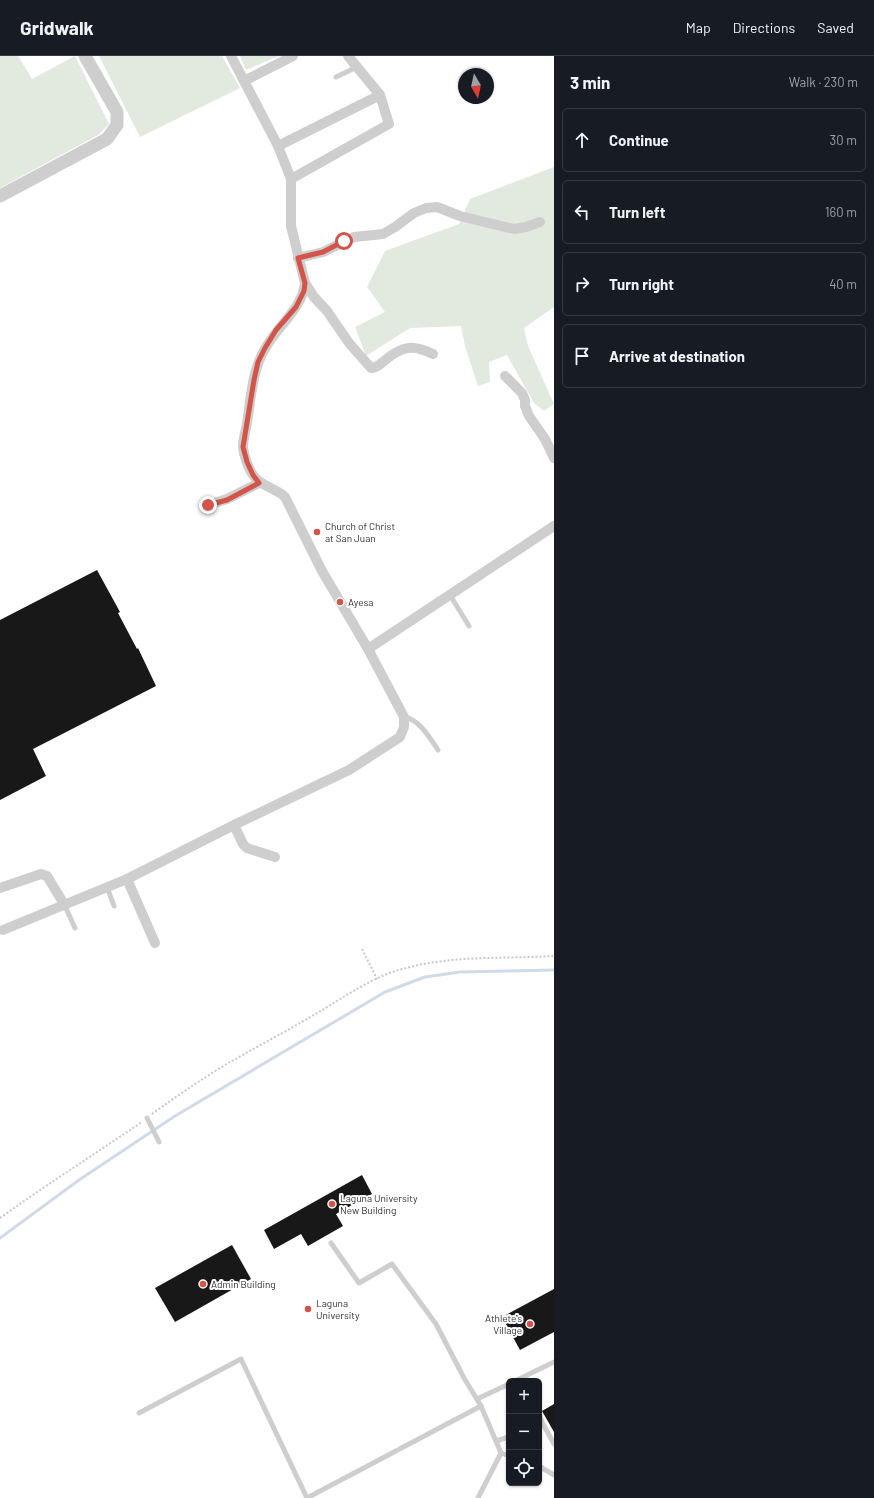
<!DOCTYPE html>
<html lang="en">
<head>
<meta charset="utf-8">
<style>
  body { margin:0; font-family:Barlow,sans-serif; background:#20242c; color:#f1f3f6 }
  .controls { position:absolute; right:12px; bottom:12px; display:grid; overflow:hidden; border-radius:6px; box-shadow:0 1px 3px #0004 }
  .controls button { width:36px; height:36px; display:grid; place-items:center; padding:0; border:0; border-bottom:1px solid #363941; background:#171b24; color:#f1f3f6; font:20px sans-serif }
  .compass { position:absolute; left:458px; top:12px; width:36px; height:36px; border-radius:50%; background:#171b24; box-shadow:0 1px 3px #0004; rotate:171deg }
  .stop { position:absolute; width:12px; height:12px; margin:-9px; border:3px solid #d35448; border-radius:50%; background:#fff }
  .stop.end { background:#d35448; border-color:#fff; box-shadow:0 1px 4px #0008 }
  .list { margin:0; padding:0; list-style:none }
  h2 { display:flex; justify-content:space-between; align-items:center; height:52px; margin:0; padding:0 16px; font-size:17px }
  h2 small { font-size:13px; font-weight:400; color:#9ea1a6 }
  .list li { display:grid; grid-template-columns:26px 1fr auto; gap:12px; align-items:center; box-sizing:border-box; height:64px; margin:0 8px 8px; padding:0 8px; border:1px solid #363941; border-radius:6px }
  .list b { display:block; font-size:15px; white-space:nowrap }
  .list em { font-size:13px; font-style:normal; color:#9ea1a6 }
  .icon { flex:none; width:22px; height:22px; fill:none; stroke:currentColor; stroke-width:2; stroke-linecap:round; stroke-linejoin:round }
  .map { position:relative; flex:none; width:554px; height:1442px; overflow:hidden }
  header { display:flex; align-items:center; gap:24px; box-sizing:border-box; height:56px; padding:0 20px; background:#171b24; border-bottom:1px solid #363941 }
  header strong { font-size:19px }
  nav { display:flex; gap:22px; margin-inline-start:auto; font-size:14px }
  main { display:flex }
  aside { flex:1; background:#171b24 }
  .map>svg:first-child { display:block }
  .green { fill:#e2e9de }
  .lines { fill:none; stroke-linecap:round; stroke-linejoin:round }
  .stream { stroke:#d0dbea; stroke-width:3 }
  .building { fill:#181818 }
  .path { stroke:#c8c8c8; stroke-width:2; stroke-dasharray:2 2; stroke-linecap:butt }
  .service { stroke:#cecece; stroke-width:5 }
  .minor { stroke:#cecece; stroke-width:10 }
  .tertiary { stroke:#cecece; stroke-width:13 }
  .route { stroke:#d35448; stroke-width:5 }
  .poi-dot { fill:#d35448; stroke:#fff; stroke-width:1.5 }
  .labels { text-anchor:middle; stroke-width:4; stroke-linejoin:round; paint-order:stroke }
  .poi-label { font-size:10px; fill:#313131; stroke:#fff; text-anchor:start }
</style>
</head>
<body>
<header>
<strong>Gridwalk</strong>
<nav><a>Map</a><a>Directions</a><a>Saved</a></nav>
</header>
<main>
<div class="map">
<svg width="554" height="1442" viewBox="0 0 554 1442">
  <rect width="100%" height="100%" fill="#fff"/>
  <g class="green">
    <polygon points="0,0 18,0 32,23 75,0 109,68 98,79 0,132"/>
    <polygon points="99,0 222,0 240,32 140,81"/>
    <polygon points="240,0 279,0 246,14"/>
    <polygon points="554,111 554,251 524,272 528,290 554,348 544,355 534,347 507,299 489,306 490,326 478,330 465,290 461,270 410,272 366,300 355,271 385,256 367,231 385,195 459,168 470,143"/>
  </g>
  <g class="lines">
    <polyline class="stream" points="0,1182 79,1124 175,1060 385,936 425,921 460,916 554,914"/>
  </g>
  <g class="building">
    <polygon points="97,514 120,556 118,557 137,593 138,592 156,630 33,693 46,720 0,744 0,564"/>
    <polygon points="362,1119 372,1138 336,1158 343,1170 308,1190 301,1178 274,1193 264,1174"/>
    <polygon points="232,1189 251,1223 175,1266 155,1232"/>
    <polygon points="554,1233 554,1276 520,1294 502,1261"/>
    <polygon points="554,1348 554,1376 542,1355"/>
  </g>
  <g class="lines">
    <g class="path">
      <polyline points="362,893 377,923"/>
      <path d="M152 1058C174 1042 196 1027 220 1012 250 994 282 978 312 960 342 943 372 920 406 912 454 899 505 903 554 900"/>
      <polyline points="0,1162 37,1136 142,1066"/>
    </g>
    <g class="service">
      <polyline points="336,21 357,11"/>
      <polyline points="450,539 469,570"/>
      <path d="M404 661C419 663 430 682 438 694"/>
      <polyline points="107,831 114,850"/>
      <polyline points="64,848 75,872"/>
      <polyline points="147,1062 159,1086"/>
      <polyline points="331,1187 359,1227 392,1208 436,1268 464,1322 481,1350 501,1397 509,1400"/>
      <polyline points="515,1325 554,1306"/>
      <polyline points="477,1343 509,1328"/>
      <polyline points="139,1357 241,1303 307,1442 481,1350"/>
      <polyline points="539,1359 543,1368"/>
      <polyline points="539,1369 543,1368 554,1388"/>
      <polyline points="496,1385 509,1381"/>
      <polyline points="539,1410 554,1419"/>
      <polyline points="478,1442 501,1397"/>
    </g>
    <g class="minor">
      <path d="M231 0 278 90 291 123V170L305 227C303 251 278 270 266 291 252 313 251 342 247 367 246 374 243 383 243 391 244 400 248 412 253 419 261 431 275 431 285 441L322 515 368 593 554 470"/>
      <polyline points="244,25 293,0"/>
      <polyline points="278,90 380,39"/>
      <polyline points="291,123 389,68 380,39 348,0"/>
      <polyline points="298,202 323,196 354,181 383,178 395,171 414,157 426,152 437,151 460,160 514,173 526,171 540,166"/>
      <path d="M305 227 314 241 327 255 349 287 371 312C377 312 380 308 384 305 402 290 412 288 433 298"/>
      <polyline points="505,320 522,337 525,344 525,350 529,360 545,383 554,402"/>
      <polyline points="208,449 227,443 259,427"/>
      <polyline points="234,769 243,788 247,792 275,801"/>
      <polyline points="127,823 155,887"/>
      <polyline points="0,832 41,818 47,820 64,848"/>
      <polyline points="3,874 127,823 234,769 349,714 400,681 404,671 404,661 368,593"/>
    </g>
    <polyline class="tertiary" points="0,140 107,83 117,69 117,56 85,0"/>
  </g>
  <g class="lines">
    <polyline class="route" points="208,449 227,444 259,427 253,419 247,406 243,391 254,324 258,306 265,292 276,274 296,251 304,235 305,227 298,202 323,196 344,185"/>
  </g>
  <g class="poi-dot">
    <circle cx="317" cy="476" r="4"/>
    <circle cx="340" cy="546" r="4"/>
    <circle cx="332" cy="1148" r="4"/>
    <circle cx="203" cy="1228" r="4"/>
    <circle cx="308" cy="1253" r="4"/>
    <circle cx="530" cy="1268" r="4"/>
  </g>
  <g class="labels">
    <g class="poi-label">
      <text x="325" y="474">Church of Christ<tspan x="325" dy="12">at San Juan</tspan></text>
      <text x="348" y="550">Ayesa</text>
      <text x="340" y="1146">Laguna University<tspan x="340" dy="12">New Building</tspan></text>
      <text x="211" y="1232">Admin Building</text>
      <text x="316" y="1251">Laguna<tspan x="316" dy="12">University</tspan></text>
      <text x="522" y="1266" text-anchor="end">Athlete's<tspan x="522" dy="12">Village</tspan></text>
    </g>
  </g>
</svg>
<div class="controls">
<button>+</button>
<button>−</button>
<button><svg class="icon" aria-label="locate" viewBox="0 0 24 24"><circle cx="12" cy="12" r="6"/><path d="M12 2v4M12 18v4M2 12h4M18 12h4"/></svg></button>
</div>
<svg class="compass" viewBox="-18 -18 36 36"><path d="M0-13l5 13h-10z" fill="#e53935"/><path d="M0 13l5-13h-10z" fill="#9ea1a6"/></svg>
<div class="stop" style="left:344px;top:185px"></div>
<div class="stop end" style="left:208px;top:449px"></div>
</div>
<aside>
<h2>3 min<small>Walk · 230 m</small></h2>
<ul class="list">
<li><svg class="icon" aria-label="ahead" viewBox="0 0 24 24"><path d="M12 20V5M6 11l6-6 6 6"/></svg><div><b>Continue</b></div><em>30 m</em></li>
<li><svg class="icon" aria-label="left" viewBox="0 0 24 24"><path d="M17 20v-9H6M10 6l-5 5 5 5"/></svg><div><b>Turn left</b></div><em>160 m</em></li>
<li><svg class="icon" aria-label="right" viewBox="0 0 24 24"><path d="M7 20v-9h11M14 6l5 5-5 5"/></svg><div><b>Turn right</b></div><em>40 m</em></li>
<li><svg class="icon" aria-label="arrive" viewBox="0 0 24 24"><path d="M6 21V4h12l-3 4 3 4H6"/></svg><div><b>Arrive at destination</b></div></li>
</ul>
</aside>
</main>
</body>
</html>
